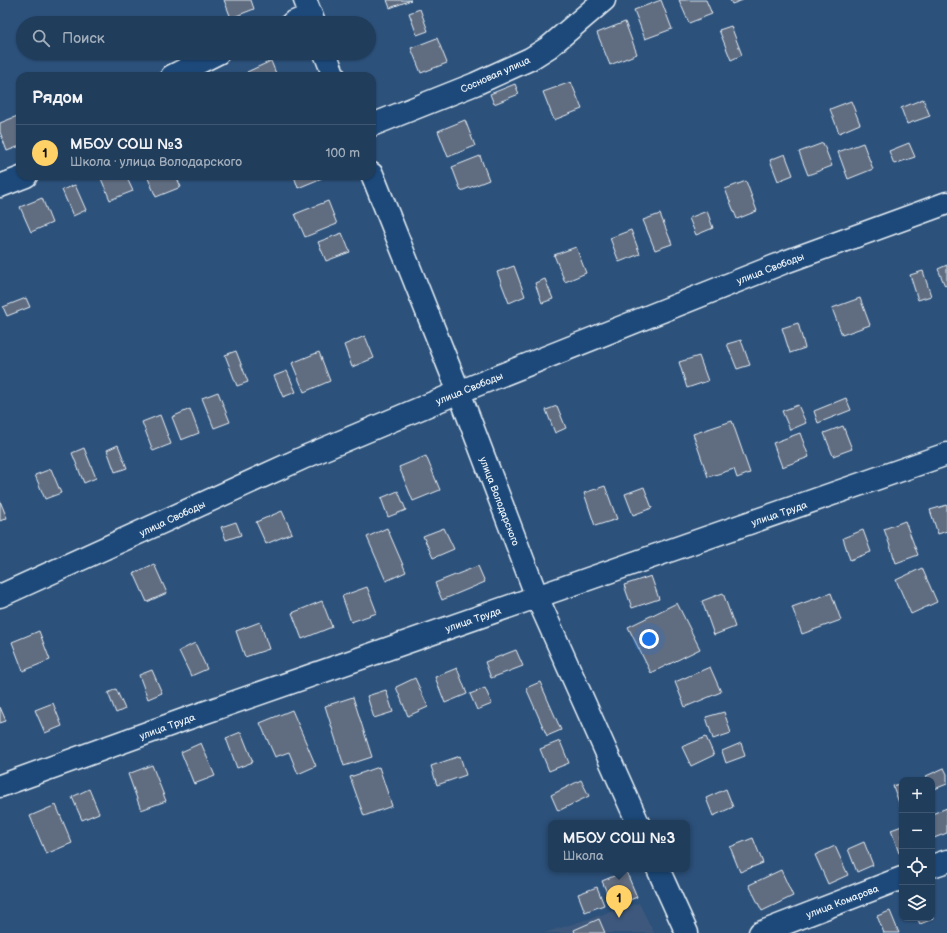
<!DOCTYPE html>
<html lang="ru">
<head>
<meta charset="utf-8">
<style>
  body { margin:0; font-family:"Balsamiq Sans",sans-serif; background:#2d4865; color:#f1f3f6 }
  .controls { position:absolute; right:12px; bottom:12px; display:grid; overflow:hidden; border-radius:8px; box-shadow:0 1px 3px #0004 }
  .controls button { width:36px; height:36px; display:grid; place-items:center; padding:0; border:0; border-bottom:1px solid #3e5672; background:#213d5c; color:#f1f3f6; font:20px sans-serif }
  .you { position:absolute; left:649px; top:639px; width:14px; height:14px; margin:-10px; border:3px solid #fff; border-radius:50%; background:#1a73e8; box-shadow:0 0 0 6px #1a73e833 }
  .badge { display:grid; place-items:center; width:26px; height:26px; border-radius:50%; background:#ffd166; color:#111; font-size:13px; font-weight:700 }
  .pin { position:absolute; translate:-50% -33px; filter:drop-shadow(0 1px 2px #0008) }
  .pin::after { content:''; position:absolute; top:21px; width:14px; height:12px; background:inherit; clip-path:polygon(0 0,100% 0,50% 100%) }
  .popup { position:absolute; left:548px; top:820px; width:142px; height:52px; box-sizing:border-box; display:grid; place-content:center; border-radius:8px; background:#213d5c; filter:drop-shadow(0 1px 3px #0005); font-size:13px; white-space:nowrap; color:#a2aebb }
  .popup b { font-size:15px; color:#f1f3f6 }
  .popup::after { content:''; position:absolute; left:50%; top:100%; margin-left:-8px; border:8px solid transparent; border-top-color:#213d5c }
  .list { margin:0; padding:0; list-style:none }
  h2 { display:flex; justify-content:space-between; align-items:center; height:52px; margin:0; padding:0 16px; font-size:17px }
  h2 small { font-size:13px; font-weight:400; color:#a2aebb }
  .list li { display:grid; grid-template-columns:26px 1fr auto; gap:12px; align-items:center; box-sizing:border-box; height:56px; padding:0 16px; border-top:1px solid #3e5672 }
  .list b { display:block; font-size:15px; white-space:nowrap }
  .list p { margin:0; font-size:13px; white-space:nowrap; color:#a2aebb }
  .list em { font-size:13px; font-style:normal; color:#a2aebb }
  .icon { flex:none; width:22px; height:22px; fill:none; stroke:currentColor; stroke-width:2; stroke-linecap:round; stroke-linejoin:round }
  .map { position:relative; flex:none; width:947px; height:933px; overflow:hidden }
  .search { position:absolute; background:#213d5c; box-shadow:0 1px 3px #0004; left:16px; top:16px; width:360px; height:44px; display:flex; align-items:center; gap:10px; box-sizing:border-box; padding:0 14px; border-radius:22px; color:#a2aebb; font-size:15px }
  .panel { position:absolute; background:#213d5c; box-shadow:0 1px 3px #0004; left:16px; top:72px; width:360px; height:108px; border-radius:12px }
  .map>svg:first-child { display:block }
  .built { fill:#3c597c }
  .building { fill:#606c80; stroke:#e8f1f8 }
  .lines { fill:none; stroke-linecap:round; stroke-linejoin:round }
  .minor-casing { stroke:#e8f1f8; stroke-width:25 }
  .minor { stroke:#1f4a7a; stroke-width:22 }
  .labels { text-anchor:middle; stroke-width:4; stroke-linejoin:round; paint-order:stroke }
  .street-label { font-size:10px; fill:#e8f1f8; stroke:#1f4a7a }
</style>
</head>
<body>
<div class="map">
<svg width="947" height="933" viewBox="0 0 947 933">
  <rect width="100%" height="100%" fill="#2c517b"/>
  <filter id="ink" filterUnits="userSpaceOnUse"><feTurbulence type="fractalNoise" baseFrequency=".025" numOctaves="2"/><feDisplacementMap in="SourceGraphic" scale="8" xChannelSelector="R" yChannelSelector="G"/><feConvolveMatrix kernelMatrix="1 2 1 2 8 2 1 2 1" color-interpolation-filters="sRGB"/></filter>
  <g filter="url(#ink)">
    <polygon class="built" points="639,903 654,933 544,933"/>
    <g class="building">
      <polygon points="224,0 251,0 254,9 231,18"/>
      <polygon points="387,0 411,0 390,8"/>
      <polygon points="661,0 672,29 645,39 634,10"/>
      <polygon points="679,0 706,0 712,14 689,23"/>
      <polygon points="730,0 743,0 732,4"/>
      <polygon points="420,9 428,31 417,35 409,13"/>
      <polygon points="625,22 637,54 610,65 597,33"/>
      <polygon points="731,26 742,55 731,60 719,30"/>
      <polygon points="437,38 447,63 421,73 411,48"/>
      <polygon points="271,61 277,76 249,76 247,72"/>
      <polygon points="571,82 582,109 554,120 543,92"/>
      <polygon points="515,84 519,94 494,104 490,94"/>
      <polygon points="923,99 930,116 907,124 901,108"/>
      <polygon points="851,101 860,124 839,133 830,109"/>
      <polygon points="20,115 20,146 7,151 0,132 0,123"/>
      <polygon points="465,120 475,146 448,157 438,131"/>
      <polygon points="823,143 832,166 808,175 799,152"/>
      <polygon points="863,143 873,169 848,179 838,152"/>
      <polygon points="909,143 915,157 894,164 889,151"/>
      <polygon points="785,154 793,175 778,181 770,160"/>
      <polygon points="480,156 489,180 461,191 452,167"/>
      <polygon points="100,176 126,176 133,191 110,200"/>
      <polygon points="147,176 176,176 181,187 156,197"/>
      <polygon points="294,176 321,176 322,178 298,188"/>
      <polygon points="746,181 757,211 737,219 725,189"/>
      <polygon points="75,185 86,210 73,216 62,190"/>
      <polygon points="42,198 52,223 31,232 20,207"/>
      <polygon points="328,201 337,224 305,237 295,214"/>
      <polygon points="707,211 713,228 696,235 689,218"/>
      <polygon points="660,214 672,244 655,250 643,220"/>
      <polygon points="631,230 640,254 619,262 610,238"/>
      <polygon points="342,233 350,252 326,261 318,242"/>
      <polygon points="576,247 586,273 565,282 554,255"/>
      <polygon points="947,265 947,285 945,286 938,269"/>
      <polygon points="514,266 525,296 509,303 497,272"/>
      <polygon points="923,271 931,296 918,300 910,275"/>
      <polygon points="545,279 553,299 542,303 535,283"/>
      <polygon points="26,298 30,307 7,316 3,307"/>
      <polygon points="860,298 870,325 842,335 832,308"/>
      <polygon points="798,323 805,348 790,353 782,328"/>
      <polygon points="365,336 374,358 352,367 344,345"/>
      <polygon points="741,340 750,365 737,369 727,344"/>
      <polygon points="236,351 248,382 237,386 225,355"/>
      <polygon points="319,352 330,381 304,392 292,363"/>
      <polygon points="699,356 708,381 687,388 679,362"/>
      <polygon points="287,371 296,392 283,397 274,376"/>
      <polygon points="218,392 230,422 214,428 202,398"/>
      <polygon points="846,398 851,410 818,423 814,411"/>
      <polygon points="798,405 806,423 790,430 782,411"/>
      <polygon points="557,406 566,428 555,433 546,410"/>
      <polygon points="190,409 199,433 181,440 172,417"/>
      <polygon points="160,415 171,444 153,451 142,422"/>
      <polygon points="732,421 750,473 737,478 734,469 708,477 693,434"/>
      <polygon points="843,426 852,449 833,456 824,433"/>
      <polygon points="800,433 809,457 782,467 773,443"/>
      <polygon points="118,445 127,468 115,472 107,450"/>
      <polygon points="84,448 96,478 84,483 72,453"/>
      <polygon points="426,456 440,490 413,501 399,467"/>
      <polygon points="51,469 61,493 45,499 35,475"/>
      <polygon points="605,486 617,519 595,526 584,493"/>
      <polygon points="644,487 652,508 633,515 625,494"/>
      <polygon points="398,491 406,510 388,517 381,498"/>
      <polygon points="0,501 7,518 0,521"/>
      <polygon points="947,505 947,531 938,534 930,510"/>
      <polygon points="282,511 292,533 266,544 256,522"/>
      <polygon points="905,521 918,555 896,563 884,529"/>
      <polygon points="236,522 241,535 226,540 221,527"/>
      <polygon points="387,528 406,572 386,581 367,537"/>
      <polygon points="444,528 454,549 433,558 423,536"/>
      <polygon points="863,530 871,552 850,560 843,538"/>
      <polygon points="154,564 167,593 147,602 134,573"/>
      <polygon points="478,566 485,582 442,600 435,583"/>
      <polygon points="922,568 937,602 911,614 896,580"/>
      <polygon points="651,576 659,599 632,608 624,585"/>
      <polygon points="367,587 377,613 351,622 342,596"/>
      <polygon points="723,593 735,627 714,635 702,601"/>
      <polygon points="831,593 841,620 802,634 792,607"/>
      <polygon points="322,601 332,627 302,639 292,613"/>
      <polygon points="677,603 700,649 651,673 628,627"/>
      <polygon points="260,622 269,649 245,657 236,631"/>
      <polygon points="39,631 50,660 23,671 12,642"/>
      <polygon points="195,643 207,669 191,676 179,651"/>
      <polygon points="516,650 523,666 491,678 485,662"/>
      <polygon points="710,667 721,692 685,707 675,682"/>
      <polygon points="457,668 467,694 445,703 435,677"/>
      <polygon points="152,670 162,693 148,699 139,675"/>
      <polygon points="415,678 428,707 408,716 396,687"/>
      <polygon points="540,682 561,730 547,736 526,688"/>
      <polygon points="485,688 492,704 477,710 470,694"/>
      <polygon points="116,689 125,709 116,713 108,693"/>
      <polygon points="386,690 393,712 374,718 367,696"/>
      <polygon points="353,697 372,757 344,766 325,706"/>
      <polygon points="53,703 62,726 45,733 35,710"/>
      <polygon points="0,707 6,721 0,723"/>
      <polygon points="292,710 316,766 298,774 289,752 275,757 260,723"/>
      <polygon points="724,712 731,733 713,739 706,717"/>
      <polygon points="241,732 253,762 237,768 226,738"/>
      <polygon points="706,737 714,755 691,766 682,747"/>
      <polygon points="560,741 569,763 549,771 540,749"/>
      <polygon points="201,743 215,776 194,784 181,752"/>
      <polygon points="741,743 745,756 726,763 722,751"/>
      <polygon points="460,756 466,775 437,785 431,766"/>
      <polygon points="152,765 166,801 141,810 128,774"/>
      <polygon points="379,767 392,806 364,816 350,777"/>
      <polygon points="944,768 947,774 947,784 932,790 932,780 928,780 926,776"/>
      <polygon points="581,780 589,796 558,811 551,795"/>
      <polygon points="902,783 902,811 893,786"/>
      <polygon points="89,789 99,813 82,820 72,797"/>
      <polygon points="726,789 733,807 713,816 706,798"/>
      <polygon points="56,805 72,843 46,854 30,816"/>
      <polygon points="947,808 947,833 934,838 932,831 932,814"/>
      <polygon points="902,826 902,852 899,853 891,830"/>
      <polygon points="753,838 763,863 740,872 730,847"/>
      <polygon points="864,842 873,865 857,872 848,849"/>
      <polygon points="835,846 848,875 828,884 815,855"/>
      <polygon points="781,870 793,896 762,911 749,885"/>
      <polygon points="626,871 637,897 613,907 602,881"/>
      <polygon points="597,887 604,905 585,912 578,894"/>
      <polygon points="890,911 899,933 884,933 877,916"/>
      <polygon points="932,915 933,919 920,924 917,918 932,918"/>
      <polygon points="599,919 605,933 575,933 574,930"/>
    </g>
    <g class="lines">
      <defs>
        <g id="minor">
          <polyline points="305,0 314,23"/>
          <polyline points="292,23 311,15"/>
          <polyline points="325,53 334,76"/>
          <polyline points="172,76 218,53"/>
          <polyline points="372,125 475,84 530,59 549,47 604,0"/>
          <polyline points="372,174 459,392 537,597 638,823"/>
          <polyline points="0,186 26,176"/>
          <polyline points="0,596 305,457 459,392 785,262 947,203"/>
          <polyline points="0,786 186,719 947,454"/>
          <polyline points="932,866 947,861"/>
          <polyline points="658,869 687,933"/>
          <polyline points="760,933 902,878"/>
        </g>
      </defs>
      <use href="#minor" class="minor-casing"/>
      <use href="#minor" class="minor"/>
    </g>
  </g>
  <g class="labels">
    <g class="street-label">
      <text transform="translate(495 74) rotate(-24)" y="4">Сосновая улица</text>
      <text transform="translate(770 268) rotate(-21)" y="4">улица Свободы</text>
      <text transform="translate(469 388) rotate(-22)" y="4">улица Свободы</text>
      <text transform="translate(500 501) rotate(69)" y="4">улица Володарского</text>
      <text transform="translate(779 513) rotate(-19)" y="4">улица Труда</text>
      <text transform="translate(172 518) rotate(-25)" y="4">улица Свободы</text>
      <text transform="translate(473 619) rotate(-19)" y="4">улица Труда</text>
      <text transform="translate(167 726) rotate(-20)" y="4">улица Труда</text>
      <text transform="translate(842 901) rotate(-21)" y="4">улица Комарова</text>
    </g>
  </g>
</svg>
<div class="controls">
<button>+</button>
<button>−</button>
<button><svg class="icon" aria-label="locate" viewBox="0 0 24 24"><circle cx="12" cy="12" r="6"/><path d="M12 2v4M12 18v4M2 12h4M18 12h4"/></svg></button>
<button><svg class="icon" aria-label="layers" viewBox="0 0 24 24"><path d="M12 4l9 5-9 5-9-5zM3 14l9 5 9-5"/></svg></button>
</div>
<div class="you"></div>
<div class="pin badge" style="left:619px;top:918px">1</div>
<div class="popup"><b>МБОУ СОШ №3</b>Школа</div>
<div class="search"><svg class="icon" aria-label="search" viewBox="0 0 24 24"><circle cx="10" cy="10" r="6"/><path d="M15 15l6 6"/></svg>Поиск</div>
<section class="panel">
<h2>Рядом<small></small></h2>
<ul class="list">
<li><span class="badge">1</span><div><b>МБОУ СОШ №3</b><p>Школа · улица Володарского</p></div><em>100 m</em></li>
</ul>
</section>
</div>
</body>
</html>
